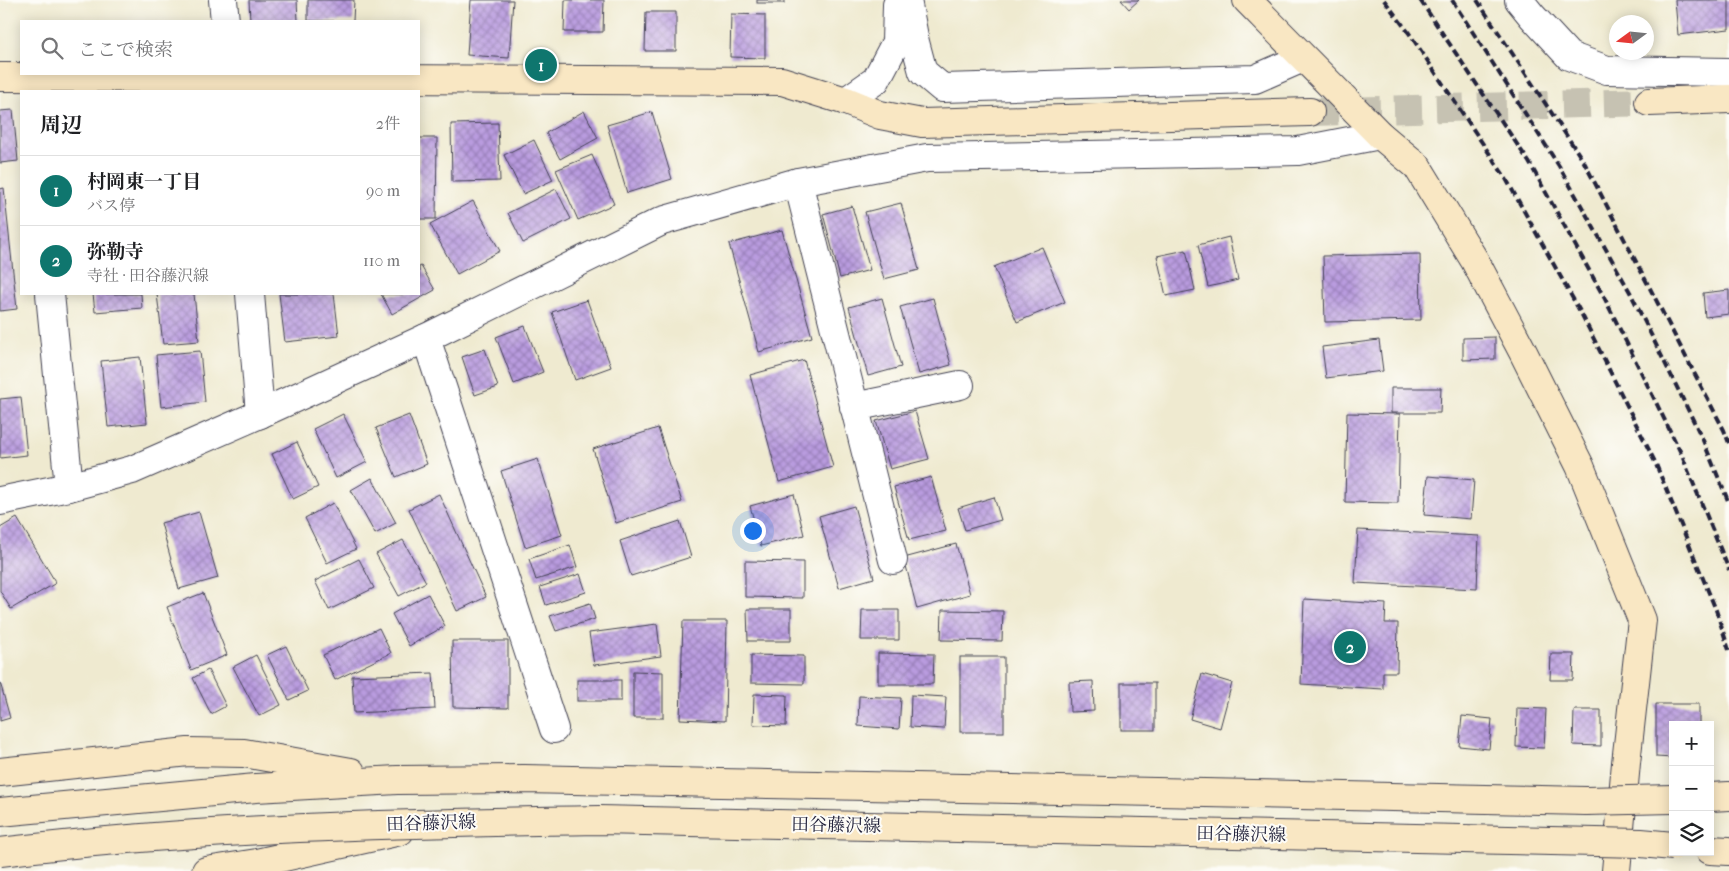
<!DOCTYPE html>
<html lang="ja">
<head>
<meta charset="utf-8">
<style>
  body { margin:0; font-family:"IM FELL French Canon","Noto Serif JP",serif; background:#f6f6f6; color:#202124 }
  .controls { position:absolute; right:15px; bottom:15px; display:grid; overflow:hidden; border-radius:0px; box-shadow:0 2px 12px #0003 }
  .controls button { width:45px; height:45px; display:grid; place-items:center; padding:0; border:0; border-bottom:1px solid #e0e0e0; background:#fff; color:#202124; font:25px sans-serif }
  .compass { position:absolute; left:1609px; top:15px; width:45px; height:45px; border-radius:50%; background:#fff; box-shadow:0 2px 12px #0003; rotate:255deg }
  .you { position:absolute; left:752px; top:530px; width:18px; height:18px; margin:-12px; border:4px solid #fff; border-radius:50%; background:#1a73e8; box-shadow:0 0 0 8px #1a73e833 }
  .badge { display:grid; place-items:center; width:32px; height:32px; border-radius:50%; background:#0f766e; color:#fff; font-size:16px; font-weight:700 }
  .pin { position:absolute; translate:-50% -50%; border:2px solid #fff; box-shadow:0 1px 5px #0006 }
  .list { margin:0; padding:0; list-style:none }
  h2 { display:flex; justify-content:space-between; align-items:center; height:65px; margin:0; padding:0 20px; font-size:21px }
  h2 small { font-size:16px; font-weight:400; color:#757577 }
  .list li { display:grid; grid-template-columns:32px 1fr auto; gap:15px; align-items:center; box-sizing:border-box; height:70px; padding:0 20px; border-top:1px solid #e0e0e0 }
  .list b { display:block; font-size:19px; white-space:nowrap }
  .list p { margin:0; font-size:16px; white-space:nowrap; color:#757577 }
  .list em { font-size:16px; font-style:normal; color:#757577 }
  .icon { flex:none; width:28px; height:28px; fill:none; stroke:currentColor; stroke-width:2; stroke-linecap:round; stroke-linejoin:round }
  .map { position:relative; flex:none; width:1729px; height:871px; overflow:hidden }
  .search { position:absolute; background:#fff; box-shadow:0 2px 12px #0003; left:20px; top:20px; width:400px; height:55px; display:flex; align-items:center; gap:12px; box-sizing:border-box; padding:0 18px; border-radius:0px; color:#757577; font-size:19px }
  .panel { position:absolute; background:#fff; box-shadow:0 2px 12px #0003; left:20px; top:90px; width:400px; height:205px; border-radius:0px }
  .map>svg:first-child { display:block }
  .building { fill:url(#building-cross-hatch) }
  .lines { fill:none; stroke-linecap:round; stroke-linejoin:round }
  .secondary-tunnel { stroke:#c6c2b2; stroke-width:28; stroke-dasharray:28 14; stroke-linecap:butt }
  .street-casing { stroke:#414051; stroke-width:30 }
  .secondary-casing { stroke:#414051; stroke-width:30 }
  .street { stroke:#fff; stroke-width:28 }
  .secondary { stroke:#f9e7c3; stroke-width:28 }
  .rail { stroke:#22223b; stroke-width:4; stroke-dasharray:8 4; stroke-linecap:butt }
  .secondary-bridge-casing { stroke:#414051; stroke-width:30; stroke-linecap:butt }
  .secondary-bridge { stroke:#f9e7c3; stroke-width:28 }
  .labels { text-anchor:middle; stroke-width:4; stroke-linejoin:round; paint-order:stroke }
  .street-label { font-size:18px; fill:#22223b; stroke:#fdfcf7 }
</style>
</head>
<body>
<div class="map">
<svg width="1729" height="871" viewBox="0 0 1729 871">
  <defs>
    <pattern id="building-cross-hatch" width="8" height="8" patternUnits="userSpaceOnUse" patternTransform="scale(1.25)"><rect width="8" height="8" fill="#b99bdf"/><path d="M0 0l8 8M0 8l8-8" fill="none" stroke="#967eb6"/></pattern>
  </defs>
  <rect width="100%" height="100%" fill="#fdfcf7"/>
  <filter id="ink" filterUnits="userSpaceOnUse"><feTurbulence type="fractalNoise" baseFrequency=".02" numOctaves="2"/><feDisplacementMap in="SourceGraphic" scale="10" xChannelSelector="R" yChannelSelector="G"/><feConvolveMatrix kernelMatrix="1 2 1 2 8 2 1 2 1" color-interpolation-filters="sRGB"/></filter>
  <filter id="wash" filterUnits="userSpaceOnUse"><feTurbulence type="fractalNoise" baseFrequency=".0096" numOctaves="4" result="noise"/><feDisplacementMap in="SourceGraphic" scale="20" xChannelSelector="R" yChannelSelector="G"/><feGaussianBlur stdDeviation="1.12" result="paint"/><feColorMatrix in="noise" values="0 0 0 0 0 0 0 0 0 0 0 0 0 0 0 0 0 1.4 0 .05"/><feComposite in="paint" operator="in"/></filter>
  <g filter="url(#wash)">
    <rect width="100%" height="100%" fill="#efead0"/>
    <g id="blocks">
      <g class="building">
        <polygon points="249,0 297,0 298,21 250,21"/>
        <polygon points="308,0 354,0 353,21 308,21"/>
        <polygon points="471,0 513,0 509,58 467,55"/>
        <polygon points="565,0 604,0 603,32 564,32"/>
        <rect x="757" y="0" width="27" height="3"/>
        <polygon points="1121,0 1139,0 1129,9"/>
        <polygon points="1675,0 1729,0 1729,29 1678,35"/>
        <polygon points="646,12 676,12 676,51 645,51"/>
        <polygon points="731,14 765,15 765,58 730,57"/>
        <polygon points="13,110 18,161 0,163 0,111"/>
        <polygon points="584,111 598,138 560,159 546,133"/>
        <polygon points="652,112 672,179 627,193 607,125"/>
        <polygon points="498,123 500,181 452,182 451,124"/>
        <polygon points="419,138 437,138 436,219 419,219"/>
        <polygon points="534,140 553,180 523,194 504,155"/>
        <polygon points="592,155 614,204 578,220 556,170"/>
        <polygon points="4,188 17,309 0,311 0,189"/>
        <polygon points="556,189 571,219 523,243 508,213"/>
        <polygon points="473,201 500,251 457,274 430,224"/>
        <polygon points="901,203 919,270 884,279 865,212"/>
        <polygon points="852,206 870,270 840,278 823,214"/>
        <polygon points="782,230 812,337 759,352 729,244"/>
        <polygon points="1229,237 1238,280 1208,287 1198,245"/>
        <polygon points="1042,247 1065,302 1017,322 994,267"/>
        <polygon points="1186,250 1195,290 1166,296 1157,256"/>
        <polygon points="1420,254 1421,320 1325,322 1323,256"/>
        <polygon points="421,266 435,290 392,314 381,294 419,294 419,267"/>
        <polygon points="1729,290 1729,314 1705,317 1703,293"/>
        <polygon points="93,294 141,294 142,308 95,312"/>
        <polygon points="157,294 194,294 199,341 163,344"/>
        <polygon points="279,294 334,294 339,336 285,342"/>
        <polygon points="882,298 901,367 868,376 849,307"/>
        <polygon points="933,298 951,365 919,374 900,307"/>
        <polygon points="587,300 611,367 575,380 552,312"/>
        <polygon points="525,326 543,372 514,384 496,337"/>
        <polygon points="1495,337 1495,359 1463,360 1463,338"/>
        <polygon points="1379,340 1383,371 1326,378 1322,347"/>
        <polygon points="485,349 498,387 475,395 462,357"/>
        <polygon points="200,351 205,402 161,407 156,355"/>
        <polygon points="140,357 147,423 108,427 101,361"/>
        <polygon points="804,360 833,467 779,482 750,375"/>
        <polygon points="1391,388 1441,388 1440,413 1391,413"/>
        <polygon points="21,397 27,455 0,458 0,399"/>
        <polygon points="915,411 929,459 890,469 876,421"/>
        <polygon points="1347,413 1400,414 1398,503 1345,502"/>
        <polygon points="343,414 367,462 336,478 313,429"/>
        <polygon points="409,415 427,464 396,477 376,428"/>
        <polygon points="658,428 682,502 616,523 593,449"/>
        <polygon points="297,442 318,487 293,499 272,454"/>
        <polygon points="538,459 562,535 525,547 501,471"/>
        <polygon points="1428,476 1474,480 1471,519 1424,515"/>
        <polygon points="931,477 946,531 909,540 894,487"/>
        <polygon points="372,478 396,523 375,534 351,490"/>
        <polygon points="439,494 486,597 457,611 409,509"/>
        <polygon points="794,494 804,535 761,546 750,506"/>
        <polygon points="994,497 1001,520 965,530 958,508"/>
        <polygon points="333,503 356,549 327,563 305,518"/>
        <polygon points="854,506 874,578 839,588 819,516"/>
        <polygon points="199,512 218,578 179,589 161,523"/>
        <polygon points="17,518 56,583 11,609 0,591 0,528"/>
        <polygon points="680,521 691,557 631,576 620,541"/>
        <polygon points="1358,530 1479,536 1477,589 1355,583"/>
        <polygon points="403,540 426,582 399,596 376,554"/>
        <polygon points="956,544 970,594 917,609 904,558"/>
        <polygon points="570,545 577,567 536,580 529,559"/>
        <polygon points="359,559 374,588 329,610 315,581"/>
        <polygon points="745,561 803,562 803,598 745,597"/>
        <polygon points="580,574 586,592 546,605 540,587"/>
        <polygon points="203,593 227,655 191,670 167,607"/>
        <polygon points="428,594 445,626 409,646 392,614"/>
        <polygon points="1304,599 1386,604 1385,623 1398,623 1397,672 1383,672 1383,689 1301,684"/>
        <polygon points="590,603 595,619 556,631 550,616"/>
        <polygon points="747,609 791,609 791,641 748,641"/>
        <polygon points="862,610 899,610 899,640 861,640"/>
        <polygon points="942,610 1003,611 1002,641 941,640"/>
        <polygon points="683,621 727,621 725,721 680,719"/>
        <polygon points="657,624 661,656 594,665 589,633"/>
        <polygon points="379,628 391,653 335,680 323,655"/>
        <polygon points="452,641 508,641 508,708 453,707"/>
        <polygon points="286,646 308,691 289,700 267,655"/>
        <polygon points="878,653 934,654 933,684 878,684"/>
        <polygon points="1551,654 1574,654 1573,680 1550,680"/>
        <polygon points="256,655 281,705 259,716 233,667"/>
        <polygon points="751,655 804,656 804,684 751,683"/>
        <rect x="960" y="657" width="44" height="75"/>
        <polygon points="208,670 226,706 211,714 193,678"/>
        <polygon points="633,671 663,672 663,718 633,718"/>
        <polygon points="433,673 435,709 354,713 352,676"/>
        <polygon points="1202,674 1232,683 1220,728 1190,719"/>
        <rect x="577" y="680" width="44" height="21"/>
        <polygon points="1093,681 1094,711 1070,712 1069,682"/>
        <polygon points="0,682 10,718 0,721"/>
        <rect x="1121" y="683" width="34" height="47"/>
        <polygon points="754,694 787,695 786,726 753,725"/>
        <polygon points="911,695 946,697 944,729 910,727"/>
        <polygon points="859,696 901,698 899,729 858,726"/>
        <polygon points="1656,704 1699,704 1699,725 1673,725 1673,758 1656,757"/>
        <polygon points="1517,708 1546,709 1544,748 1516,747"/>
        <polygon points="1574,710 1601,710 1601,746 1573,745"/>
        <polygon points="1462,716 1492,719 1489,749 1459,746"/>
      </g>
    </g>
  </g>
  <g filter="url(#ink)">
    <use href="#blocks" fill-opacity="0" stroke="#414051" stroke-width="1"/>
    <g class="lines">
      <polyline class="secondary-tunnel" points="1310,112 1649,102"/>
      <defs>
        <g id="street">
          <polyline points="223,0 225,21"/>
          <polyline points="907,0 915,42 923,72 942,88 1255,79 1303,58"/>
          <polyline points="1519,0 1532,16 1569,56 1607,70 1729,72"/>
          <polyline points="846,101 876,80 896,42 897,5"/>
          <polyline points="798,182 893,560"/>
          <polyline points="50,294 69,487"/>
          <polyline points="250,294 260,414"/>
          <polyline points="426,338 554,729"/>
          <polyline points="854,407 960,385"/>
          <polyline points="0,501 69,487 132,470 260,414 426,338 662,221 798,182 927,158 1298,151 1380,135"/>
        </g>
        <g id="secondary">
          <polyline points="1247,0 1380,135 1417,166 1475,261 1523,352 1580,466 1642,620 1626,763 1616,871"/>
          <polyline points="0,77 782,81 846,101 880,115 922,123 1310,112"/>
          <polyline points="1649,102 1729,99"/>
          <polyline points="0,772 188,752 244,753 351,772"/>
          <polyline points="1710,797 1729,796"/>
          <polyline points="0,812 256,788 397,780 524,779 1586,801"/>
          <polyline points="1710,850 1729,851"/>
          <polyline points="206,871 257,863 400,831"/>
        </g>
      </defs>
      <use href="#street" class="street-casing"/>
      <use href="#secondary" class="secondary-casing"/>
      <use href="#street" class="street"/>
      <use href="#secondary" class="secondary"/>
      <g class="rail">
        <polyline points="1384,0 1409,33 1505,177 1582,315 1655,462 1716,610 1729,650"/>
        <polyline points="1420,0 1529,162 1605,299 1680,451 1729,570"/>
        <polyline points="1452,0 1559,166 1630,292 1702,438 1729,503"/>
        <polyline points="1477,0 1584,162 1724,430 1729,443"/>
      </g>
      <defs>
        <g id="secondary-bridge">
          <polyline points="1586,801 1673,799"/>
          <path d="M0 852C199 828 399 823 599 820L1641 843 1673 846"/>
        </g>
      </defs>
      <use href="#secondary-bridge" class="secondary-bridge-casing"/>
      <use href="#secondary-bridge" class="secondary-bridge"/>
    </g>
  </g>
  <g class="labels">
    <g class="street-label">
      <text transform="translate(431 823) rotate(-2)" y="6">田谷藤沢線</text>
      <text transform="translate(836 825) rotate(1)" y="6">田谷藤沢線</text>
      <text transform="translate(1241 834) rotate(1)" y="6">田谷藤沢線</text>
    </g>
  </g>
</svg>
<div class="controls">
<button>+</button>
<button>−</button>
<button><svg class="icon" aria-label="layers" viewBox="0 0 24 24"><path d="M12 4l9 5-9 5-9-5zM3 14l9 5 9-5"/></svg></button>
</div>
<svg class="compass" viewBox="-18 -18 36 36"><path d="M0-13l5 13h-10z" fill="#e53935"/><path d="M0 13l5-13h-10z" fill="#757577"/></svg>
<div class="you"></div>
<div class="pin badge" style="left:541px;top:65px">1</div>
<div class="pin badge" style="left:1350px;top:647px">2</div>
<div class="search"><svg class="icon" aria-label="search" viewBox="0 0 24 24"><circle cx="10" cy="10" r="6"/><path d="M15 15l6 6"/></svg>ここで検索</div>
<section class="panel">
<h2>周辺<small>2件</small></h2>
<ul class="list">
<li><span class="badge">1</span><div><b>村岡東一丁目</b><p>バス停</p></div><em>90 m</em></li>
<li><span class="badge">2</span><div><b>弥勒寺</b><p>寺社 · 田谷藤沢線</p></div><em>110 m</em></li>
</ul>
</section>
</div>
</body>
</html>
